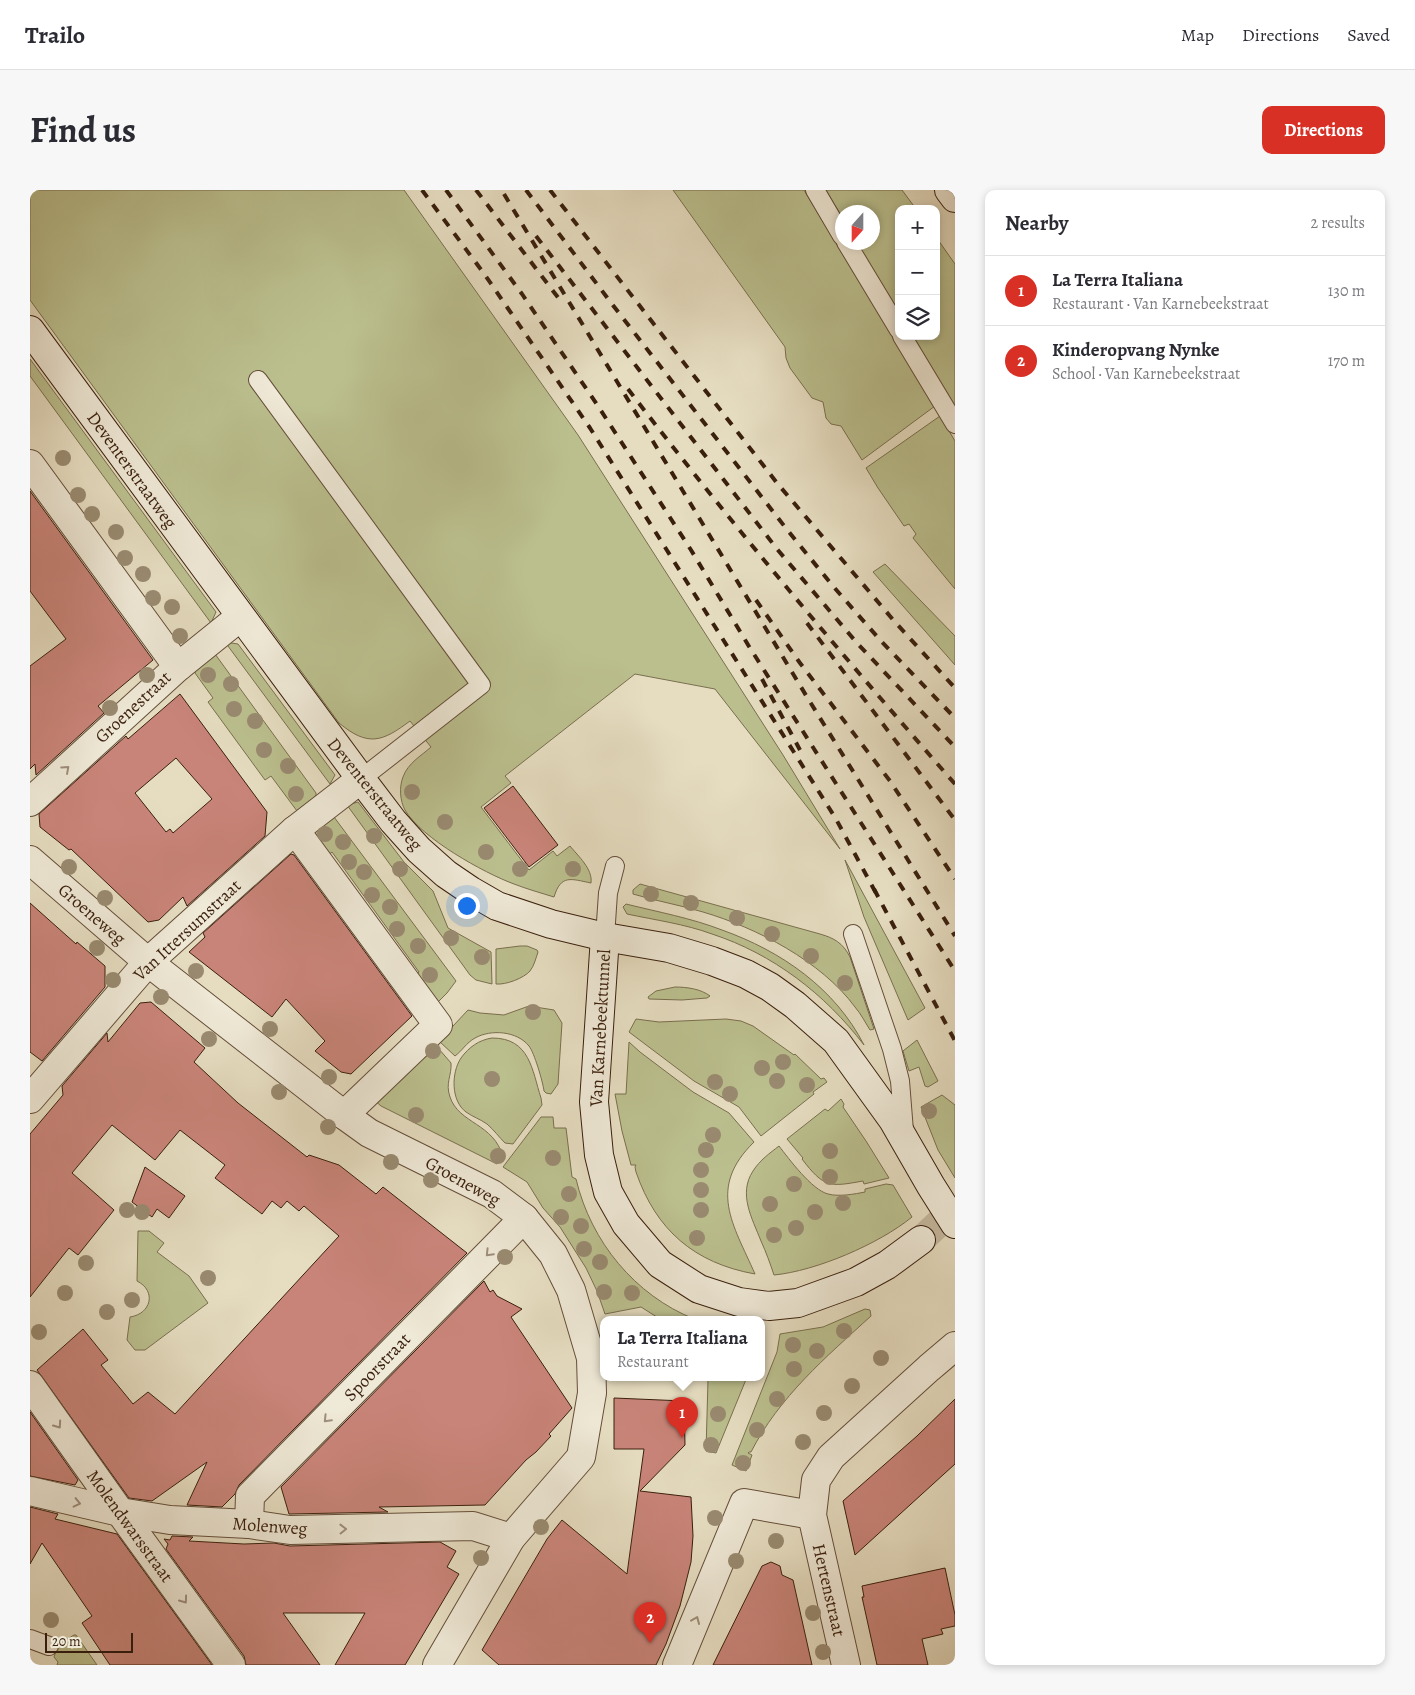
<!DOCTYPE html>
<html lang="en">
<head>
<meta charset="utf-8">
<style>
  body { margin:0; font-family:Alegreya,serif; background:#f7f7f7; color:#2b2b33 }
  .controls { position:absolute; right:15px; top:15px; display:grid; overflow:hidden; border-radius:10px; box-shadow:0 2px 8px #0003 }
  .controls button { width:45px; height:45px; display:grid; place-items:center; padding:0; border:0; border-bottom:1px solid #e1e1e2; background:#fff; color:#2b2b33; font:25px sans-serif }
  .compass { position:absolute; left:805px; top:15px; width:45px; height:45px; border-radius:50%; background:#fff; box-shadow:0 2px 8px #0003; rotate:201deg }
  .scale { position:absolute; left:15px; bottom:12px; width:88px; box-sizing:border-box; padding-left:5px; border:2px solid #3a1f0d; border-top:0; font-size:14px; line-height:18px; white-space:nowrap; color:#3a1f0d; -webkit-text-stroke:4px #efe9d7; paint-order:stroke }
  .you { position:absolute; left:436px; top:715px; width:18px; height:18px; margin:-12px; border:4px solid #fff; border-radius:50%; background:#1a73e8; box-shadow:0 0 0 8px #1a73e833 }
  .badge { display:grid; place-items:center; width:32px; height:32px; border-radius:50%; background:#d93025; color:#fff; font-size:16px; font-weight:700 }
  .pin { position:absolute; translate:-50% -41px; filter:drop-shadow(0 1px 2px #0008) }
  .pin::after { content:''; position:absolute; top:26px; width:18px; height:15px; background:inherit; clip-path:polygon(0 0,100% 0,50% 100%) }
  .popup { position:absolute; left:570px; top:1126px; width:165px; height:65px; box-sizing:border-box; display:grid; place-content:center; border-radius:10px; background:#fff; filter:drop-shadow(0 1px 4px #0005); font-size:16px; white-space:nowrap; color:#7c7c81 }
  .popup b { font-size:19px; color:#2b2b33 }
  .popup::after { content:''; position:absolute; left:50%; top:100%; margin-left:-10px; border:10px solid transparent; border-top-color:#fff }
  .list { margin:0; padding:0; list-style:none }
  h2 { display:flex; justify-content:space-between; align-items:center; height:65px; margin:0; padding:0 20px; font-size:21px }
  h2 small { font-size:16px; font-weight:400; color:#7c7c81 }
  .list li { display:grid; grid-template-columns:32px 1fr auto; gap:15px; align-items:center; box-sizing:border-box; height:70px; padding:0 20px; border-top:1px solid #e1e1e2 }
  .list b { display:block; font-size:19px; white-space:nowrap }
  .list p { margin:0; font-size:16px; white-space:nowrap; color:#7c7c81 }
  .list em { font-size:16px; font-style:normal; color:#7c7c81 }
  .icon { flex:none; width:28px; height:28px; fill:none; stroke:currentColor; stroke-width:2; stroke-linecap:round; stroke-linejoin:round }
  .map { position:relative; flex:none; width:925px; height:1475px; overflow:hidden; border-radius:10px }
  header { display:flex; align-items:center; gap:30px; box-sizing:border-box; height:70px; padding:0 25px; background:#fff; border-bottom:1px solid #e1e1e2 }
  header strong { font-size:24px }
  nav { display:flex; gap:28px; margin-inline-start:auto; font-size:18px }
  .intro { display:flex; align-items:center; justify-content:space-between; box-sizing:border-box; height:120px; padding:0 30px }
  h1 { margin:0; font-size:35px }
  .button { padding:12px 22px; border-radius:10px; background:#d93025; color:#fff; font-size:18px; font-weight:700 }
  main { display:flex; gap:30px; padding:0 30px }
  aside { flex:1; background:#fff; border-radius:10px; box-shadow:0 2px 8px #0003 }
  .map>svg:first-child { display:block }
  .green { fill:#bbbf8e; stroke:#7a6f4e }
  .building { fill:#c98479; stroke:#3a1f0d; fill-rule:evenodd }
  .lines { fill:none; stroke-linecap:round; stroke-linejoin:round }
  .secondary-tunnel { stroke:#c4b79d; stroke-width:28; stroke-dasharray:28 14; stroke-linecap:butt }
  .lane-casing { stroke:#654e3a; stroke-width:20 }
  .street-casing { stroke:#654e3a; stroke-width:30 }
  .secondary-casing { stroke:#3a1f0d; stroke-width:30 }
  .lane { stroke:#efe9d7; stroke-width:18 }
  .street { stroke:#efe9d7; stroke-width:28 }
  .secondary { stroke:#efe9d7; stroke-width:28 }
  .rail { stroke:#3a1f0d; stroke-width:4; stroke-dasharray:9 9; stroke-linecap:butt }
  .tree { fill:#998a70 }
  .oneway { stroke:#9e8e7c }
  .labels { text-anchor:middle; stroke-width:4; stroke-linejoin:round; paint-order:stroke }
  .street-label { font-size:18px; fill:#3a1f0d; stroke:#efe9d7 }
</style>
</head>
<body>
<header>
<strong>Trailo</strong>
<nav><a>Map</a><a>Directions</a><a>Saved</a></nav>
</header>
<div class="intro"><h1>Find us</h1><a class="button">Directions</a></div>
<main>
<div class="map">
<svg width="925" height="1475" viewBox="0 0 925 1475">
  <rect width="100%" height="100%" fill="#e6ddc1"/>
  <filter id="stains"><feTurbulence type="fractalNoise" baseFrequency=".004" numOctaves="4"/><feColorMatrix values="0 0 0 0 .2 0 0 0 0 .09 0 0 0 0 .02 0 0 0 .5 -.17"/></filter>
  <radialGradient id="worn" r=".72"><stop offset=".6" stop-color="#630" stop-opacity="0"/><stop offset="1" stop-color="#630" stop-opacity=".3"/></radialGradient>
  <g class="green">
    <path d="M0 0H374L548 245 753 565 810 659 685 499 605 484 475 586 481 593 451 617 499 680 523 661 527 666 540 656C548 666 563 679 561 693 541 689 531 684 524 707 511 703 497 699 484 694 454 683 391 648 375 620 370 611 369 597 373 587 378 573 391 566 401 557L380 531C352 552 338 557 309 533L0 110Z"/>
    <polygon points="643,0 774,0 905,216 832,270 811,236 801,234 796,228 793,212 782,208 760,178 756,168 755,157"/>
    <polygon points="796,0 872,0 886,19 869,19 869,122 827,53 842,52 842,22 812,22 812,27"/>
    <polygon points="906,47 925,74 925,218 883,146 906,146"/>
    <polygon points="0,169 186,422 181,433 0,186"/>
    <polygon points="910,226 925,251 925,399 883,348 886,344 879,334 874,336 848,298 836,278"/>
    <polygon points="855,374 925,446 925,475 843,382"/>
    <polygon points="195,452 208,454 305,585 300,594"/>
    <polygon points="185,464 286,603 286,606 267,621 241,586 235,590 178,512 183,508 165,483 165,477"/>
    <polygon points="328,612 374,672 403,701 418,738 461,762 462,794 446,790 440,785 317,615"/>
    <polygon points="304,627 426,791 417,803 405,815 384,786 389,782 302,662 296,667 284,651 288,647 282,639"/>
    <polygon points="815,670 895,818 878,830 834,727"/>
    <path d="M610 694 790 744C804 748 813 753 820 767L844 839 840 840C835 832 831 824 825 817 791 771 727 738 673 722 650 715 626 711 603 704V700Z"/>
    <path d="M596 714C628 722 661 728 692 740 751 761 805 798 834 855 795 804 743 764 682 744 655 734 625 730 597 724L593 717Z"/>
    <path d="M490 756H497L507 760 508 762C506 768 504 776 500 781 494 788 476 795 466 794V759Z"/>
    <path d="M645 797C657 797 671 799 680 806L677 808 652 810 619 809 618 807 626 801Z"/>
    <path d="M499 816 524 820 532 833 528 894 521 904 516 903 514 901C513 892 504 862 499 856 487 841 461 839 445 848 436 853 432 861 425 866L409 851 438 820 450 823 474 825Z"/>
    <polygon points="606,829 629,832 696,829 711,831 723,836 764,865 765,864 791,889 794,888 797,892 783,902 784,904 731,946 709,917 664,891 599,842"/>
    <path d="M462 848C500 848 502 880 511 908L512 915 483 954 475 953C469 947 464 940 457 934 450 929 443 927 436 922 421 911 421 883 431 868 439 857 449 850 462 848Z"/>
    <polygon points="887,850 908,891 898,897 895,896 889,877 879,881 873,861"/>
    <path d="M402 851 421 873C422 885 415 893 420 907 429 934 464 933 473 967L467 974 351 916 343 909Z"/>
    <path d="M599 852 610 862 663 902 699 923 724 952C677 998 703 1034 725 1084 664 1073 626 1040 606 982L605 977 606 975H601L592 941 585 904H596Z"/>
    <polygon points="912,905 925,915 925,988 908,960 891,917"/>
    <path d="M811 909 814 914 813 917 836 951 859 988 834 994 833 991C800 997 794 998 772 969L773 968 757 949 795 919 798 921Z"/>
    <path d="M511 927H523L524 938H536L542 987 546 989C561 1052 605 1105 664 1129H630L611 1117 575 1124 567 1101 556 1078 530 1037 513 1018 497 992 473 977Z"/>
    <path d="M749 956C759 969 782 1000 798 1004 809 1007 825 1004 835 1002V999L856 994 863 995 882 1027C849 1054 786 1081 744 1085 740 1073 736 1062 731 1051 722 1028 708 1004 723 981 730 970 740 963 749 956Z"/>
    <path d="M108 1041H119L134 1053 127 1062 159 1086 178 1113 115 1160H105L97 1150 100 1127C121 1124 127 1101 107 1091Z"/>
    <path d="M835 1119 840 1120 841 1126C796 1167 749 1207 721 1262H719L718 1263 722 1265 716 1281 702 1275 747 1162 750 1144 793 1137Z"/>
    <polygon points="584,1187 717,1187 686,1263 676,1261 678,1190 585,1189"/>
    <polygon points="44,1445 46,1445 67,1475 27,1475 28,1472 24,1467 28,1455"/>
  </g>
  <g class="building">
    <polygon points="0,301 123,470 68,516 74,523 6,585 5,574 0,579 0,476 36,449 0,401"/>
    <path d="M150 504 237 622 235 646 157 716 153 707 129 730 118 732 41 659 39 660 10 637 9 624 96 546 98 549ZM146 568 182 609 143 643 140 639 136 642 105 603Z"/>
    <polygon points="483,596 528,655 499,677 454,618"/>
    <polygon points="261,664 264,665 382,826 321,884 311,882 285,861 295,851 256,809 242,827 159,762 175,747 173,743"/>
    <polygon points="0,713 46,754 47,752 75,776 75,797 12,871 0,862"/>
    <polygon points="121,812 175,858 164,872 208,913 277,967 279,965 309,975 346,1004 353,997 437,1063 209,1295 205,1304 192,1317 157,1315 177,1272 122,1311 99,1308 7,1180 53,1139 78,1170 71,1175 103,1214 118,1202 145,1224 309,1046 274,1016 269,1021 257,1011 251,1018 242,1011 232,1024 185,988 195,975 150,940 125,970 82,935 42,983 84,1020 48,1065 39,1058 0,1107 0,944 33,905 32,896 77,843 78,852 110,813"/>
    <polygon points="115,977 155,1006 139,1028 127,1019 122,1027 102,1012"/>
    <polygon points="454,1091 460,1102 463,1100 467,1106 492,1119 481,1127 542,1218 519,1244 521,1246 506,1262 496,1270 455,1315 349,1317 358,1322 259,1324 251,1297"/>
    <polygon points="584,1208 654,1211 655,1255 610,1301 661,1307 663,1346 661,1372 650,1416 636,1454 626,1475 469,1475 452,1460 517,1349 532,1330 597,1384 614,1259 584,1259"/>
    <polygon points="925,1209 925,1274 825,1365 813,1311 887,1246"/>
    <polygon points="0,1222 48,1290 45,1295 0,1286"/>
    <polygon points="0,1317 28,1324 25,1329 87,1344 182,1475 80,1475 52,1433 62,1426 12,1353 0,1374"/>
    <polygon points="142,1346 163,1347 159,1351 214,1354 244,1353 260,1356 410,1352 426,1361 417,1377 429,1384 375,1475 305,1475 335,1423 253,1423 290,1475 216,1475 214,1466 136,1359 138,1354 134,1349 140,1350"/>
    <polygon points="741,1372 750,1376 752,1385 763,1390 782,1475 683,1475 732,1376"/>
    <polygon points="915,1378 925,1425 925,1436 911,1439 913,1444 892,1449 898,1475 847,1475 832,1407 834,1407 832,1396"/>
  </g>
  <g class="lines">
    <polyline class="secondary-tunnel" points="891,1050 925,1018"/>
    <defs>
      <g id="lane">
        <polyline points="785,0 812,46"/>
        <polyline points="816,52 869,140"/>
        <polyline points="872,146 925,234"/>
        <polyline points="228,190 451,495 331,589"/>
        <polyline points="823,744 862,859 870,891 874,941"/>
        <polyline points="575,747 578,703 585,676"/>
        <polyline points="0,1449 19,1456"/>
      </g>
      <g id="street">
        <polyline points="0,274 148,477"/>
        <polyline points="0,612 148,477 210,427"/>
        <polyline points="265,640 408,835 314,925"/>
        <polyline points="0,670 118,772 314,925 339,943 462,1004 494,1028 523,1064 541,1100 561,1168 562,1203 551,1267 481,1348 407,1475"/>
        <polyline points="0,909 118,772 265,640 331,589"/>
        <polyline points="0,1195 90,1322 201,1475"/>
        <polyline points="0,1301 90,1322 140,1330 219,1334 260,1340 443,1336 481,1348"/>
        <polyline points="219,1334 220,1306 494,1028"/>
        <polyline points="647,1475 714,1313 782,1325"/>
        <polyline points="816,1475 782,1325 786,1290 801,1267 899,1178 925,1156"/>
      </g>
      <g id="secondary">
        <polyline points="919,0 925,8"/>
        <polyline points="0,140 331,589 363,631 389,660 416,684 441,701 467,716 521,734 575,747 639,758 682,771 716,784 740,797 765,815 806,851 863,930 901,996 925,1034"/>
        <polyline points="575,747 564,912 569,965 578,1002 596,1034 630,1074 669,1099 709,1112 739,1116 768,1113 826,1092 857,1075 891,1050"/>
      </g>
    </defs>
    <use href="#lane" class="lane-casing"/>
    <use href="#street" class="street-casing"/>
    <use href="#secondary" class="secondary-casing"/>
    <use href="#lane" class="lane"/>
    <use href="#street" class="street"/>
    <use href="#secondary" class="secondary"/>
    <g class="rail">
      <polyline points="392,0 455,85 560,238 806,629 847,705"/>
      <polyline points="416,0 492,104 568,216 661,360 720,458 925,781"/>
      <polyline points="446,0 533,114"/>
      <polyline points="496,0 582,114 755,337 802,395 851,451 925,528"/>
      <polyline points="520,0 747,293 865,432 925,498"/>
      <polyline points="474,4 777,507 925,746"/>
      <polyline points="506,46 747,359 827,453 925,557"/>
      <path d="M598 199C702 335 812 465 925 594"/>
      <polyline points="726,410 770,473 860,591 925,689"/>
      <polyline points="777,433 925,630"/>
      <polyline points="732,489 770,560"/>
      <polyline points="844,699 925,851"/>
    </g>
  </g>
  <g class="tree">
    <circle cx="33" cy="268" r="8"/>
    <circle cx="48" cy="305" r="8"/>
    <circle cx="62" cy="324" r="8"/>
    <circle cx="86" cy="342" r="8"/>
    <circle cx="95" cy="368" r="8"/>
    <circle cx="113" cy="384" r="8"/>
    <circle cx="123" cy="408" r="8"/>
    <circle cx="142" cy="417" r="8"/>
    <circle cx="150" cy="446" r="8"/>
    <circle cx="117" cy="485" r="8"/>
    <circle cx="178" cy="485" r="8"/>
    <circle cx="201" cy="494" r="8"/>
    <circle cx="80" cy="518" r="8"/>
    <circle cx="204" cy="519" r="8"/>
    <circle cx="225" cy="531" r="8"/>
    <circle cx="234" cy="560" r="8"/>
    <circle cx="258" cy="576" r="8"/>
    <circle cx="382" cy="602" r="8"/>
    <circle cx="266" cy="604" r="8"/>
    <circle cx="415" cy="632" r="8"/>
    <circle cx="295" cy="644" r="8"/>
    <circle cx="344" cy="646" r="8"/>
    <circle cx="313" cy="652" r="8"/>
    <circle cx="456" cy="662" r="8"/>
    <circle cx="319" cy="672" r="8"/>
    <circle cx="39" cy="677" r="8"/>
    <circle cx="370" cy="679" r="8"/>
    <circle cx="490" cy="679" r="8"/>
    <circle cx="543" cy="679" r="8"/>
    <circle cx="334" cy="682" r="8"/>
    <circle cx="621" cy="704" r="8"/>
    <circle cx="342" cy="705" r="8"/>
    <circle cx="75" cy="708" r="8"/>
    <circle cx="661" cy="713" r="8"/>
    <circle cx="360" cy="717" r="8"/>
    <circle cx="707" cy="728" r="8"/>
    <circle cx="367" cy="739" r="8"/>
    <circle cx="742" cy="744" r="8"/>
    <circle cx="421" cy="748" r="8"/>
    <circle cx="388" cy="756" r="8"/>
    <circle cx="67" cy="758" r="8"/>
    <circle cx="781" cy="766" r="8"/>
    <circle cx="452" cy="767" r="8"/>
    <circle cx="166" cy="781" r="8"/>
    <circle cx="400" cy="785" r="8"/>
    <circle cx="83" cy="790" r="8"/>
    <circle cx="815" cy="793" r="8"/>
    <circle cx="131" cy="807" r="8"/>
    <circle cx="503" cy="822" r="8"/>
    <circle cx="240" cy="839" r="8"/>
    <circle cx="179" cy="849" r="8"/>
    <circle cx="403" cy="861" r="8"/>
    <circle cx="753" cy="872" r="8"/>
    <circle cx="732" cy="878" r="8"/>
    <circle cx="299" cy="887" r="8"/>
    <circle cx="462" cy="889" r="8"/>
    <circle cx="747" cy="891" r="8"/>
    <circle cx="685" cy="892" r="8"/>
    <circle cx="777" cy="895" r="8"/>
    <circle cx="249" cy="902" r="8"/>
    <circle cx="700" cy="904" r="8"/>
    <circle cx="899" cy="921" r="8"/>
    <circle cx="386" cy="925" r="8"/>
    <circle cx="298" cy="937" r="8"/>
    <circle cx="683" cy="945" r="8"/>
    <circle cx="676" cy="960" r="8"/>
    <circle cx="800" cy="961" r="8"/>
    <circle cx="468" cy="966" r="8"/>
    <circle cx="523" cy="968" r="8"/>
    <circle cx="361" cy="972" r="8"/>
    <circle cx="671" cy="980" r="8"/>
    <circle cx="800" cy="987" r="8"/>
    <circle cx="401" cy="990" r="8"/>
    <circle cx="764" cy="994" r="8"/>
    <circle cx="671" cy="1000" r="8"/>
    <circle cx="539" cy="1004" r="8"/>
    <circle cx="813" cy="1013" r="8"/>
    <circle cx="740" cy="1014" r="8"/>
    <circle cx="97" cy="1020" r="8"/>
    <circle cx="671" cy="1020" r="8"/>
    <circle cx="112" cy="1022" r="8"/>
    <circle cx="785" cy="1022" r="8"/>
    <circle cx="531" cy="1027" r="8"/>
    <circle cx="551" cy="1036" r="8"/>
    <circle cx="766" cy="1038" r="8"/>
    <circle cx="744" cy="1045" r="8"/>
    <circle cx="667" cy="1048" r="8"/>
    <circle cx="554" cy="1059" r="8"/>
    <circle cx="475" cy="1067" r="8"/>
    <circle cx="570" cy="1072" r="8"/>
    <circle cx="56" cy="1073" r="8"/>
    <circle cx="178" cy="1088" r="8"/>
    <circle cx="574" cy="1102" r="8"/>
    <circle cx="35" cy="1103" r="8"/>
    <circle cx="602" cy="1103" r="8"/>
    <circle cx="102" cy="1110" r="8"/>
    <circle cx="77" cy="1122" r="8"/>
    <circle cx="814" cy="1141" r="8"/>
    <circle cx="9" cy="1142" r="8"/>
    <circle cx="763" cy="1155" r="8"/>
    <circle cx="787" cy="1161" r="8"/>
    <circle cx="851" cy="1168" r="8"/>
    <circle cx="764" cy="1179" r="8"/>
    <circle cx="822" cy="1196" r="8"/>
    <circle cx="747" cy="1209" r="8"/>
    <circle cx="794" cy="1223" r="8"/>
    <circle cx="688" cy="1224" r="8"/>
    <circle cx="727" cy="1240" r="8"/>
    <circle cx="773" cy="1252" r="8"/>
    <circle cx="681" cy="1255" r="8"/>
    <circle cx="713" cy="1273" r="8"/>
    <circle cx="685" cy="1328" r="8"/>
    <circle cx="511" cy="1337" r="8"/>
    <circle cx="746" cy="1351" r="8"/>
    <circle cx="451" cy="1368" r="8"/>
    <circle cx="706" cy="1371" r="8"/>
    <circle cx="783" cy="1423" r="8"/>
    <circle cx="21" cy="1430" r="8"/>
    <circle cx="793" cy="1462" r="8"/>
  </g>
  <defs><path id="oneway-chevron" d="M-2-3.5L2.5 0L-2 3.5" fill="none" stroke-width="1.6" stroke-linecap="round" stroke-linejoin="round" transform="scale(1.25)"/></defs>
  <g class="oneway">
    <use href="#oneway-chevron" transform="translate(36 579) rotate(-42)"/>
    <use href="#oneway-chevron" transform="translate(459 1063) rotate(134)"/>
    <use href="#oneway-chevron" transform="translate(297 1229) rotate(134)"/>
    <use href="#oneway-chevron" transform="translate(28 1235) rotate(55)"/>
    <use href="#oneway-chevron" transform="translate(47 1313) rotate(13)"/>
    <use href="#oneway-chevron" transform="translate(313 1339) rotate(-1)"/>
    <use href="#oneway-chevron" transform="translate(154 1410) rotate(54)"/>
    <use href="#oneway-chevron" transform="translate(666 1430) rotate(-67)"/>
  </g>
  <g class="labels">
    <g class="street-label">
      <text transform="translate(102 280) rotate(54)" y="6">Deventerstraatweg</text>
      <text transform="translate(103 517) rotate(-43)" y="6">Groenestraat</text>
      <text transform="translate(345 604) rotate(51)" y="6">Deventerstraatweg</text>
      <text transform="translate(62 724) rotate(41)" y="6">Groeneweg</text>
      <text transform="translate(157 740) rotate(-43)" y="6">Van Ittersumstraat</text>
      <text transform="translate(570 838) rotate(-87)" y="6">Van Karnebeektunnel</text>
      <text transform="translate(433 991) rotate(29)" y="6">Groeneweg</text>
      <text transform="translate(347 1177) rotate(-46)" y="6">Spoorstraat</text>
      <text transform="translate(100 1336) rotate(54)" y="6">Molendwarsstraat</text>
      <text transform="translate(240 1336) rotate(4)" y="6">Molenweg</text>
      <text transform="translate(799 1400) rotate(77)" y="6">Hertenstraat</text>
    </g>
  </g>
  <rect width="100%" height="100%" filter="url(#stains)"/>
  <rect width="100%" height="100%" fill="url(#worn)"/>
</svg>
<div class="controls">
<button>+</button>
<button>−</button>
<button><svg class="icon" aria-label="layers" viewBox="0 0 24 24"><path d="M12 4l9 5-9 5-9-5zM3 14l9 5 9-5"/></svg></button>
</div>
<svg class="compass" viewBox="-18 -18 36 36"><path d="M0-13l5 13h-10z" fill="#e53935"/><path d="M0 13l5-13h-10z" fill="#7c7c81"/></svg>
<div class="scale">20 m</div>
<div class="you"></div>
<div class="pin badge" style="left:652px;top:1248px">1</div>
<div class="popup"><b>La Terra Italiana</b>Restaurant</div>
<div class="pin badge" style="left:620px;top:1453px">2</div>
</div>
<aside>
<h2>Nearby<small>2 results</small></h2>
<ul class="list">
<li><span class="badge">1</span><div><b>La Terra Italiana</b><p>Restaurant · Van Karnebeekstraat</p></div><em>130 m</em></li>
<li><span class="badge">2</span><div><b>Kinderopvang Nynke</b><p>School · Van Karnebeekstraat</p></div><em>170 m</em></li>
</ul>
</aside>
</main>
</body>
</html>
